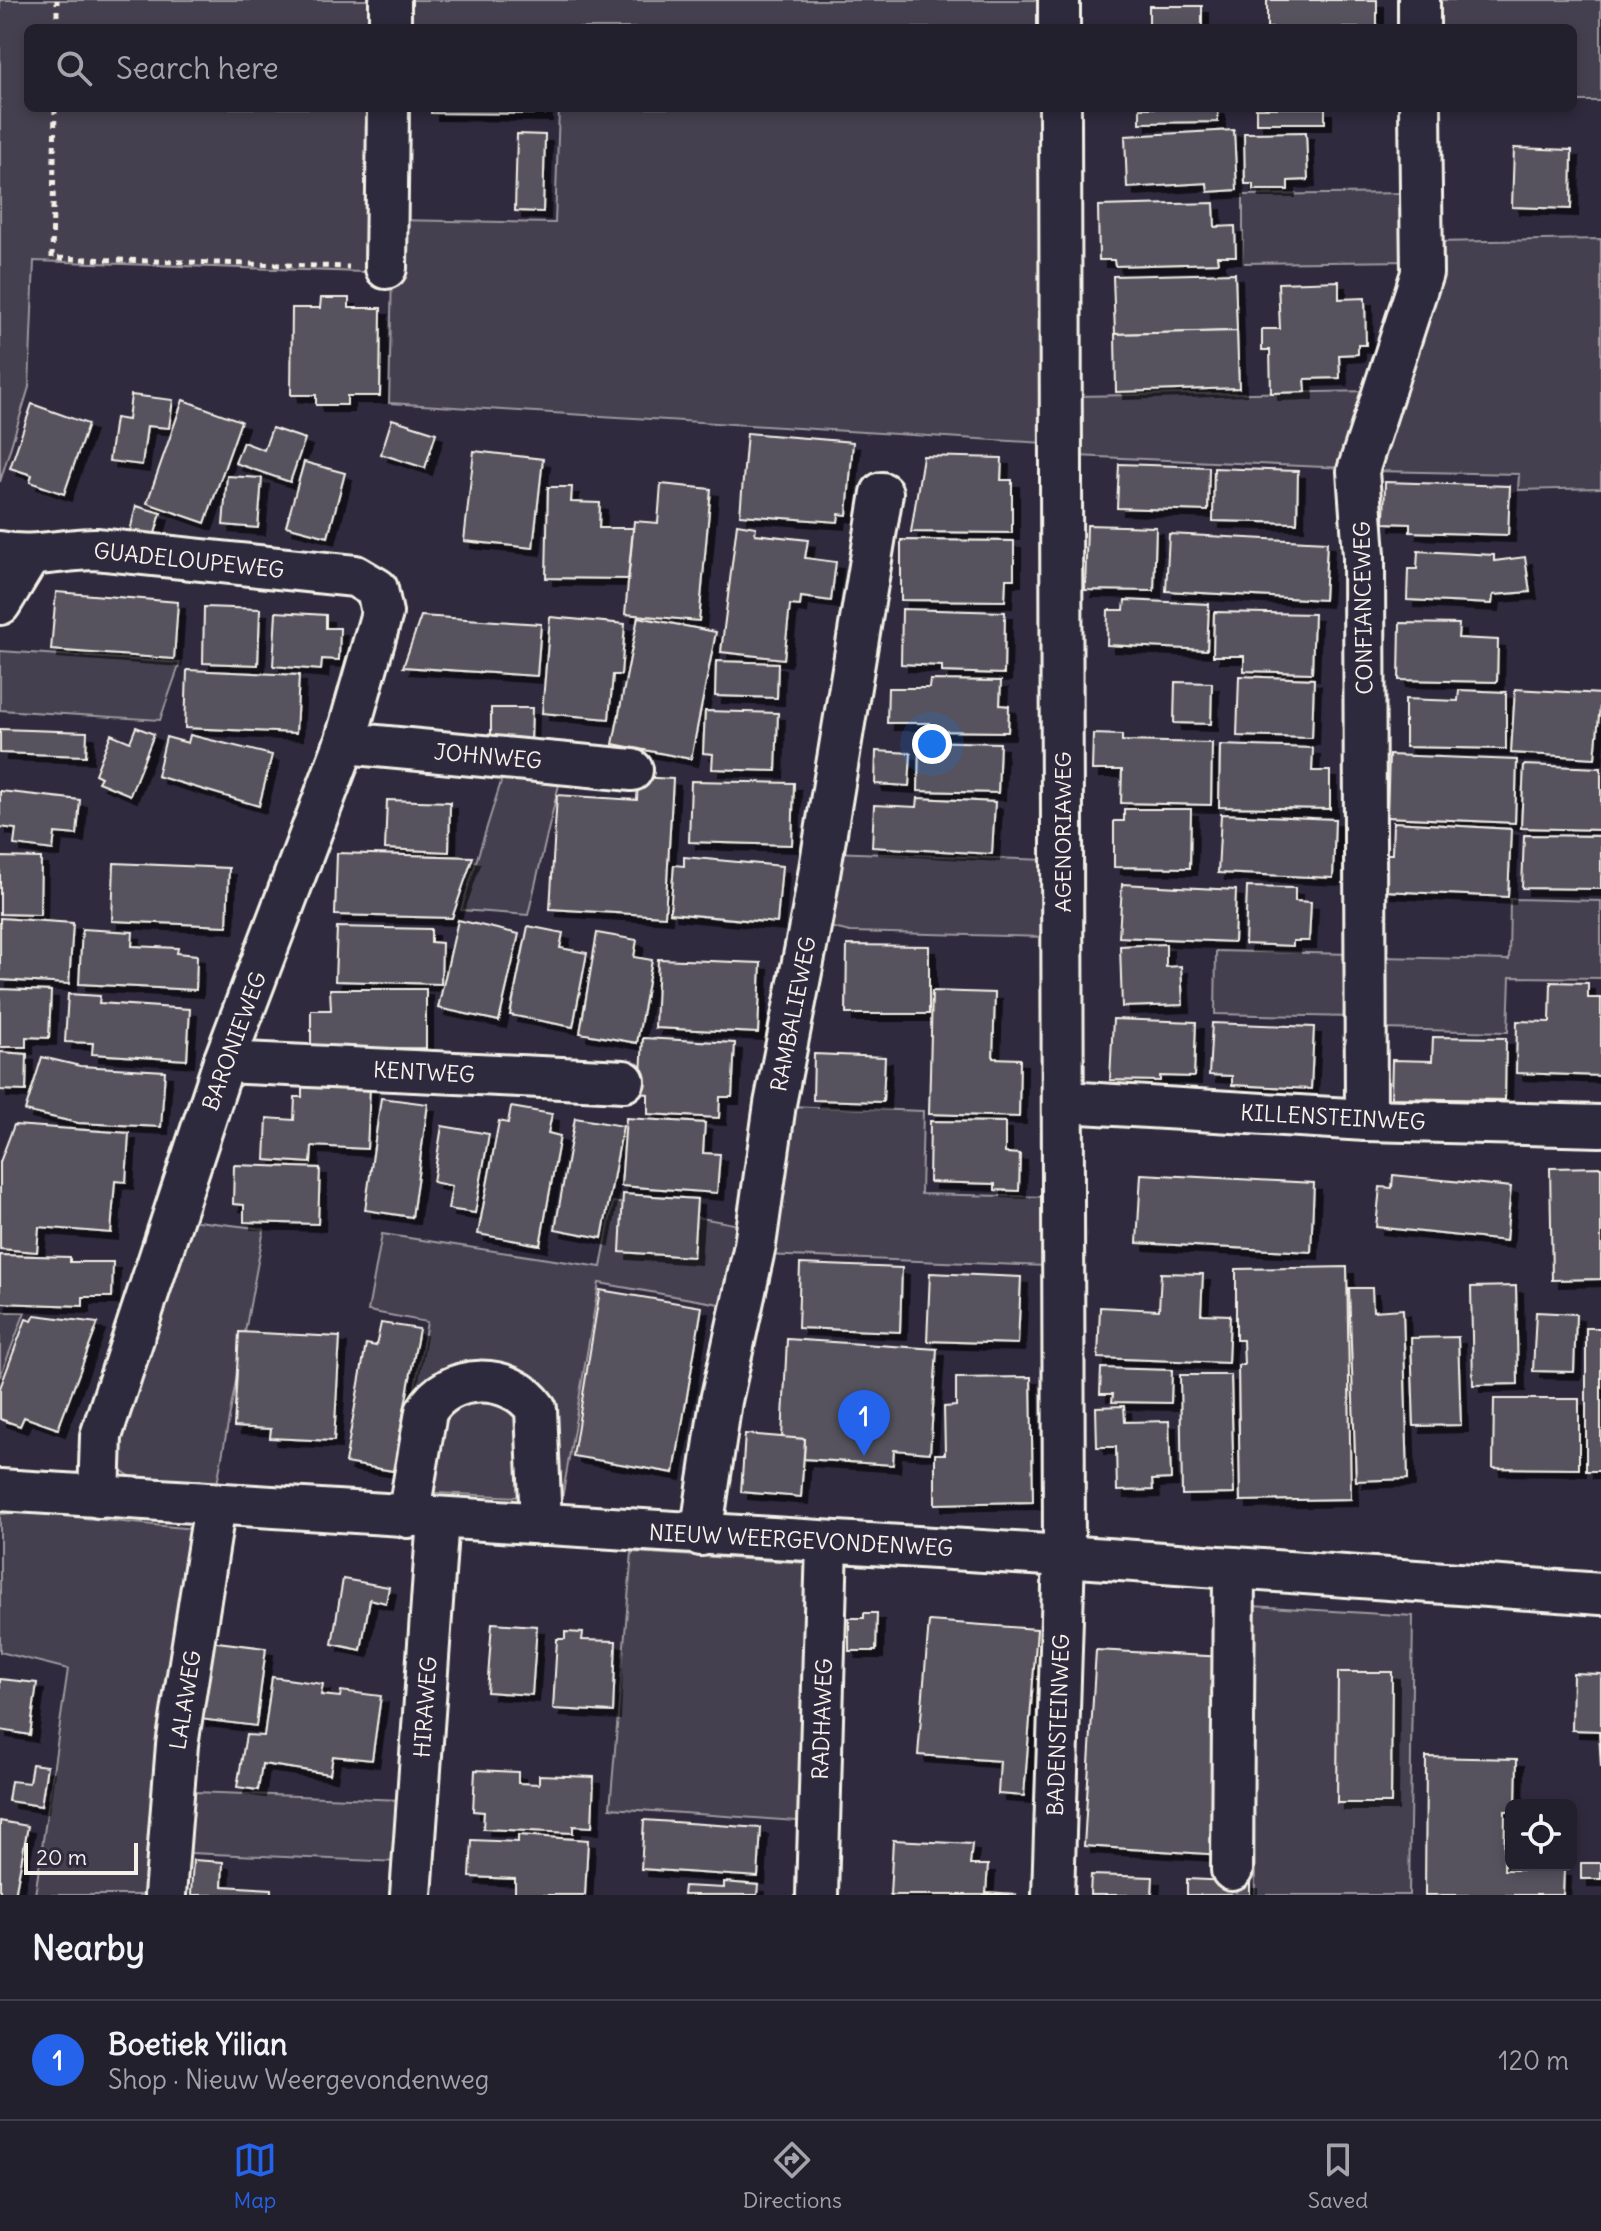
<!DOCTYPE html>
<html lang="en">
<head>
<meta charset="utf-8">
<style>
  body { margin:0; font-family:Delius,sans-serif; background:#2f2d3a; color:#f1f3f6 }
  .controls { position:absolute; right:24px; bottom:24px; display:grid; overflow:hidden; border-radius:12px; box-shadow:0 4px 12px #0003 }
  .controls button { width:72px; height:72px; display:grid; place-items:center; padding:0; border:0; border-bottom:2px solid #403e4a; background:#23202e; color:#f1f3f6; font:40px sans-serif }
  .scale { position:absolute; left:24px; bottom:20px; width:114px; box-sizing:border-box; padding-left:8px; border:4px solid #f4f1e8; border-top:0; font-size:22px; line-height:28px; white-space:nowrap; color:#f4f1e8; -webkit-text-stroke:6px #2f2a3d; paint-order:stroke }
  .you { position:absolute; left:932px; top:744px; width:28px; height:28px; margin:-20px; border:6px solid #fff; border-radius:50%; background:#1a73e8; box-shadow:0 0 0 12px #1a73e833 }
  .badge { display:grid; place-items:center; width:52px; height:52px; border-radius:50%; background:#2563eb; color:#fff; font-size:26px; font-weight:700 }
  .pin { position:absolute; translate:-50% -66px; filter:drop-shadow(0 2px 4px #0008) }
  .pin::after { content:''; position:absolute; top:42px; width:28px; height:24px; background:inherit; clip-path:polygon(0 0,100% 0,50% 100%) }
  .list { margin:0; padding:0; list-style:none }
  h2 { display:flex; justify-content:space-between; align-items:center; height:104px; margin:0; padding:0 32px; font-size:34px }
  h2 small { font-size:26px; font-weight:400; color:#a3a3aa }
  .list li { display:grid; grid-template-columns:52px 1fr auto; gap:24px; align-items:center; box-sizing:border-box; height:120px; padding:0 32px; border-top:2px solid #403e4a }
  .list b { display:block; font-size:30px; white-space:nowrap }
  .list p { margin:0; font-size:26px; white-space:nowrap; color:#a3a3aa }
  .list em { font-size:26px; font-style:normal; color:#a3a3aa }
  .icon { flex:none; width:44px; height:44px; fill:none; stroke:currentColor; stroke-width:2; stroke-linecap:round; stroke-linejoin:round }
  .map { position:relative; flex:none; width:1601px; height:1895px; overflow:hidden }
  .search { position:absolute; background:#23202e; box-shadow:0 4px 12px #0003; left:24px; right:24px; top:24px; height:88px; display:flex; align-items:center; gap:20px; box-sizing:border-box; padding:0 28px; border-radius:12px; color:#a3a3aa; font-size:30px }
  .sheet { height:224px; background:#23202e }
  nav { display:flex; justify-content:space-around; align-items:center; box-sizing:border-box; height:112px; border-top:2px solid #403e4a; background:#23202e; font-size:22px; color:#a3a3aa }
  nav a { display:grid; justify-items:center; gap:4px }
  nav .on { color:#2563eb }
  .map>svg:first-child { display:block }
  .green { fill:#454050; stroke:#9c989c; stroke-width:2 }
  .building { fill:#56525f; stroke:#f4f1e8; stroke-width:2; filter:url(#shadow) }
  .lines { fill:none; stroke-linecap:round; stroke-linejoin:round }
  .minor-casing { stroke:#f4f1e8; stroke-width:46 }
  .path { stroke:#f4f1e8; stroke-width:5; stroke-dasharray:6 6; stroke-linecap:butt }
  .minor { stroke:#2f2a3d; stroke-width:40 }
  .labels { text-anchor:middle; stroke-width:6; stroke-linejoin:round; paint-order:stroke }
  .street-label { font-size:22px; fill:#f4f1e8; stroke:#2f2a3d }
</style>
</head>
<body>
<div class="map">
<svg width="1601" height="1895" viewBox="0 0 1601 1895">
  <defs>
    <filter id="shadow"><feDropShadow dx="7" dy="7" stdDeviation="0" flood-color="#0009"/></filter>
  </defs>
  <rect width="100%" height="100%" fill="#2f2a3d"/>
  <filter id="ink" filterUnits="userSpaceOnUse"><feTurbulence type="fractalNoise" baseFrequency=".0125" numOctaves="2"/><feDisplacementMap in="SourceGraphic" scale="16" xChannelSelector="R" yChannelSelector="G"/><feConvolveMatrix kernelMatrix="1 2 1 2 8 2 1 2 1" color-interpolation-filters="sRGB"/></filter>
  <g filter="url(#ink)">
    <g class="green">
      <polygon points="0,0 1043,0 1043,28 28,28 28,108 398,108 394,220 555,223 559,108 1044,108 1045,443 389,403 392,273 34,261 29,387 0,482"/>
      <polygon points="1429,0 1601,0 1601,101 1573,101 1573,28 1429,28"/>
      <polygon points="1413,193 1414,261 1243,263 1243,195"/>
      <polygon points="1601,239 1601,488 1518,490 1519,474 1375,471 1432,242"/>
      <polygon points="1373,391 1347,468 1076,456 1076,396"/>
      <polygon points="0,651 180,663 160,720 0,710"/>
      <polygon points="505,769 561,776 528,915 461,910"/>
      <polygon points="831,852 1047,860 1046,937 850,932 821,925"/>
      <polygon points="1510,899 1601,901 1601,978 1510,977 1508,1032 1382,1029 1383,957 1509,960"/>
      <polygon points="1216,951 1354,954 1352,1017 1215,1014"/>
      <polygon points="788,1106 923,1111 921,1194 1049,1197 1047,1266 763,1255"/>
      <polygon points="613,1202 745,1226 731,1306 599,1283 562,1499 396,1491 427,1322 368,1311 382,1234 601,1267"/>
      <path d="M189 1220 264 1229 217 1484C196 1483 138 1486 124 1472 116 1466 116 1452 115 1443Z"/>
      <polygon points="0,1312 25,1312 0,1377"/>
      <polygon points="25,1512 203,1530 155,1895 35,1895 68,1669 0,1652 0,1514"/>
      <polygon points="632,1552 808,1563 811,1822 610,1808"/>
      <polygon points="1252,1606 1413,1616 1409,1895 1255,1895"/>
      <polygon points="194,1792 402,1800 399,1862 190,1853"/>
    </g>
    <g class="building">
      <rect x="1267" y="0" width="110" height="28"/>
      <rect x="1149" y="6" width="53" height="22"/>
      <polygon points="431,108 545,108 545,114 431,113"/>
      <polygon points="1140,108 1218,108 1218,122 1140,123"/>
      <rect x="1256" y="108" width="69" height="15"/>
      <polygon points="1234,130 1237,190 1208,192 1207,183 1127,188 1125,136"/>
      <polygon points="1306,132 1308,180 1288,181 1288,190 1253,190 1253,184 1245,184 1244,133"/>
      <polygon points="517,134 545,135 543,212 515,211"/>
      <polygon points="1514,148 1572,150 1571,209 1512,207"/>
      <polygon points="1214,203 1215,227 1235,226 1236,256 1217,256 1218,263 1115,266 1114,260 1099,260 1098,206"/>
      <polygon points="1235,273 1237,331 1115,334 1113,276"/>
      <polygon points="1339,281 1339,299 1365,298 1366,345 1358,345 1358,354 1339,355 1340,378 1305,379 1306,392 1271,393 1270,350 1262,350 1262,329 1280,329 1278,283"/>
      <polygon points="321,298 349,298 349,308 381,308 380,396 347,396 347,405 316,405 316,395 291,395 292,308 320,308"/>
      <polygon points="1237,331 1239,388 1116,392 1115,334"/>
      <polygon points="131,395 173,400 169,428 147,426 142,465 109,461 115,418 128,420"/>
      <polygon points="183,400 241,421 205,523 147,503"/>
      <polygon points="32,404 88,424 64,494 30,482 32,475 10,468"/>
      <polygon points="392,419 436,433 425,468 381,454"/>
      <polygon points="272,428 305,439 290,482 235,463 243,442 264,450"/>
      <polygon points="747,433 853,442 847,515 839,514 838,522 740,515"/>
      <polygon points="474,451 543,459 533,548 464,541"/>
      <polygon points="923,456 1002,458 1001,480 1012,480 1012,533 911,532"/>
      <polygon points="304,462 345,473 328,537 286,526"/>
      <polygon points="1119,464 1209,467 1208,511 1117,508"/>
      <polygon points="1214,468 1298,471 1297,523 1213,521"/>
      <polygon points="227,476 262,478 258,528 223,525"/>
      <polygon points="1385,482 1510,486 1508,535 1410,532 1410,524 1384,523"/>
      <polygon points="661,484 711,489 699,621 625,614 634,521 658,523"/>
      <polygon points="548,487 572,487 571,502 600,503 599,528 633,528 628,579 546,578"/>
      <polygon points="136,506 161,513 154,537 130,531"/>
      <polygon points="737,524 756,527 755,534 808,540 805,558 836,562 831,601 801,597 800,606 790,605 784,659 721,652"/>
      <polygon points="1087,525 1156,527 1154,591 1085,590"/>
      <polygon points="1169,534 1327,542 1324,600 1166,591"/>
      <polygon points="901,540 1014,541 1014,579 1006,579 1005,601 901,600"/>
      <polygon points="1418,551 1494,555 1494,561 1525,557 1530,592 1493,595 1492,604 1407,600 1408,569 1417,569"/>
      <polygon points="56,592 178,602 174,659 51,650"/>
      <polygon points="1125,600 1209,604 1207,650 1107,645 1108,610 1124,610"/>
      <polygon points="204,607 260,609 258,665 203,663"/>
      <polygon points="902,609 1005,612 1004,674 942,672 942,666 901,664"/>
      <polygon points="276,612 326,615 326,628 340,628 339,660 322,659 321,670 273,666"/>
      <polygon points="1214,612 1314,614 1312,673 1244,671 1244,656 1213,656"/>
      <polygon points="421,616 541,624 537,676 403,667"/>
      <polygon points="550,617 625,624 621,675 613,675 609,719 542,713"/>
      <polygon points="638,617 716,632 691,759 613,744"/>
      <polygon points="1400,623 1459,624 1458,638 1498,640 1497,682 1399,680"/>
      <polygon points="716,661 778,663 777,698 715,696"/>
      <polygon points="187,670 299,675 296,733 185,728"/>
      <polygon points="1239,676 1314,679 1312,738 1237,736"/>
      <polygon points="930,680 1001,681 1000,705 1009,706 1008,732 929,731 929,723 887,723 888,688 929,688"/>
      <polygon points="1175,682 1212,683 1211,724 1174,723"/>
      <polygon points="1515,689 1601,694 1595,758 1511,753"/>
      <polygon points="1459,690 1506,692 1506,749 1405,747 1405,699 1458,701"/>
      <polygon points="491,708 532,708 531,743 491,741"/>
      <polygon points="705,711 778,713 776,771 712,769 713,754 703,753"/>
      <polygon points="136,727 154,734 130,795 98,782 101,777 95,774 111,734 130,742"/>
      <polygon points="0,729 87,732 86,756 0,753"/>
      <polygon points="1093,734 1122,735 1122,741 1212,743 1211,805 1121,803 1122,770 1092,770"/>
      <polygon points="190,735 272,755 259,806 157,776 166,737 188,743"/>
      <polygon points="919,741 1000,743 998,793 918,791"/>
      <polygon points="1220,745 1313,748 1312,771 1330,771 1330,809 1219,807"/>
      <polygon points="876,751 911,753 909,786 875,784"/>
      <polygon points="1389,755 1517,760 1515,823 1387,817"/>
      <polygon points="1524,765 1601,768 1601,830 1521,828"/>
      <polygon points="638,777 673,779 665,916 550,909 557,795 637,800"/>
      <polygon points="691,781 794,783 792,845 689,842"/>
      <polygon points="0,791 80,800 77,835 55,833 53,850 14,845 16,829 0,827"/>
      <polygon points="918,798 995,802 992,854 872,847 874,805 917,807"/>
      <polygon points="387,800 450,802 449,852 385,849"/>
      <polygon points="1124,809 1191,809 1190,868 1114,867 1114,821 1124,821"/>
      <polygon points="1221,814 1335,819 1333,878 1218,873"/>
      <polygon points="1393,822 1511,829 1508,897 1384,891 1386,854 1392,854"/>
      <polygon points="1524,835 1601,836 1601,889 1522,888"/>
      <polygon points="337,853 473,857 452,918 335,915"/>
      <polygon points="0,857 41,858 40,915 0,914"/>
      <polygon points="684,857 782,866 777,923 670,913 674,865 684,866"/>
      <polygon points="114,863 229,868 227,926 112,921"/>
      <polygon points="1122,884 1236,890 1234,942 1119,937"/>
      <polygon points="1247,887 1295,888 1295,901 1311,902 1309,941 1293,941 1293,946 1245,944"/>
      <polygon points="0,918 73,923 69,984 0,980"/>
      <polygon points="458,920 519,934 499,1021 438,1008"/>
      <polygon points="528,926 563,933 560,948 587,953 573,1027 510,1015"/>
      <polygon points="337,927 431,929 431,942 442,943 441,984 335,981"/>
      <polygon points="82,929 133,932 132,946 178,948 177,953 197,955 196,990 79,984"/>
      <polygon points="597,933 637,940 634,957 652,960 637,1043 580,1033"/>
      <polygon points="1166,944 1166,967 1181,966 1183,1005 1122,1007 1120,946"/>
      <polygon points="847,945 929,946 929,1014 846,1014"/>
      <polygon points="658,959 761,963 758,1033 655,1028"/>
      <polygon points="1551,982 1588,983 1588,998 1601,998 1601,1076 1516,1073 1517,1021 1550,1022"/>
      <polygon points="0,989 51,991 49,1038 26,1037 26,1047 0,1047"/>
      <polygon points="330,989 426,989 426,1048 311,1049 311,1010 331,1010"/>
      <polygon points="932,991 995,993 993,1058 1020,1059 1019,1117 929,1114"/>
      <polygon points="68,994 100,996 99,1003 190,1009 187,1060 92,1054 93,1043 65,1042"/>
      <polygon points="1113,1019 1196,1022 1194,1077 1160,1076 1160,1081 1110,1080"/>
      <polygon points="1212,1023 1314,1027 1311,1089 1232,1085 1232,1076 1209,1075"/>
      <polygon points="1433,1037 1506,1038 1505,1100 1391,1098 1392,1060 1432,1061"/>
      <polygon points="643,1038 735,1043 732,1097 720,1097 719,1118 648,1114 648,1094 640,1093"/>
      <polygon points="0,1052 27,1054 26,1091 0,1090"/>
      <polygon points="814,1054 885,1057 883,1102 813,1100"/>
      <polygon points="42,1057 80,1066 165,1071 161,1127 78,1123 25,1111"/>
      <polygon points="302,1084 370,1087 367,1149 312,1146 311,1163 265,1160 267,1118 294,1120 295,1097 302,1097"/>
      <polygon points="381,1098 428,1104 412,1217 365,1210"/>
      <polygon points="511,1107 552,1114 548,1133 560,1136 540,1245 478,1234 499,1121 508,1123"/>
      <polygon points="575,1118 623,1126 602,1238 555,1229"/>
      <polygon points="626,1118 705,1123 703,1153 720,1154 717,1193 621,1186"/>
      <polygon points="930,1121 1005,1122 1005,1153 1020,1154 1019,1191 995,1190 995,1184 929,1182"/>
      <polygon points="14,1125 129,1133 126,1182 115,1181 111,1233 39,1227 37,1252 0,1249 0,1162"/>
      <polygon points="442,1126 489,1134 475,1213 448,1209 452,1186 433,1182"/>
      <polygon points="234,1165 320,1168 318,1224 244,1222 244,1205 233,1204"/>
      <polygon points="1601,1167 1601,1279 1552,1280 1550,1168"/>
      <polygon points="1141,1174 1314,1183 1311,1252 1137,1243"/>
      <polygon points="1393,1175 1511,1187 1506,1241 1376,1227 1380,1187 1392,1188"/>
      <polygon points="623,1194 697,1199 693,1257 620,1252"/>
      <polygon points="0,1255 70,1257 70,1262 113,1262 112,1297 83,1297 83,1306 0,1303"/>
      <polygon points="800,1264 902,1268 900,1332 798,1328"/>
      <polygon points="1347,1267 1351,1499 1240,1501 1238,1365 1244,1365 1243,1340 1236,1340 1236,1269"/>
      <polygon points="930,1273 1021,1277 1018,1344 927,1341"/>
      <polygon points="1161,1273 1203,1274 1201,1314 1230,1315 1228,1363 1098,1358 1100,1307 1159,1310"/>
      <polygon points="1516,1286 1518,1384 1473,1385 1471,1287"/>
      <polygon points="1349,1288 1372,1288 1373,1311 1403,1309 1408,1479 1356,1481"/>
      <polygon points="600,1290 702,1307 674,1473 573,1456"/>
      <polygon points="1536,1312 1576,1314 1574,1372 1533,1371"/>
      <polygon points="35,1315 98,1323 58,1429 24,1417 20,1426 0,1419 0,1388 26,1319 32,1321"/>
      <polygon points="381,1323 419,1329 393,1471 345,1463 366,1344 376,1346"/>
      <rect x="1586" y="1328" width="15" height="143"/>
      <polygon points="239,1332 340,1337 334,1441 270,1438 271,1429 234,1427"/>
      <polygon points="1458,1337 1461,1425 1414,1426 1411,1338"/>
      <polygon points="787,1339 937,1349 930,1453 894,1450 893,1465 804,1459 805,1439 782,1438"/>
      <polygon points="1101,1368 1172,1370 1171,1403 1112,1402 1113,1394 1100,1394"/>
      <polygon points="1180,1375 1231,1375 1234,1494 1182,1495"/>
      <polygon points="1031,1377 1033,1502 935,1504 935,1454 945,1454 944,1407 956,1406 956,1378"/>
      <polygon points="1494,1399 1579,1399 1579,1469 1493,1468"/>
      <polygon points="1124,1406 1125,1422 1169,1421 1171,1479 1152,1480 1153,1490 1117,1491 1116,1447 1097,1447 1096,1407"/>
      <polygon points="745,1434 805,1439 801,1497 741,1492"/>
      <polygon points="343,1579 389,1587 386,1603 370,1599 361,1650 332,1644"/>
      <polygon points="864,1613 877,1613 876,1651 849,1651 849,1618 864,1618"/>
      <polygon points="929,1621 1037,1629 1024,1796 998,1794 1000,1761 918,1755"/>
      <polygon points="492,1623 537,1626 532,1695 487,1692"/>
      <polygon points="565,1632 583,1633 582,1640 616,1641 613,1712 553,1709 557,1639 565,1639"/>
      <polygon points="209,1641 266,1648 256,1726 199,1719"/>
      <polygon points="1096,1650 1225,1657 1222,1855 1084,1846"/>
      <polygon points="1338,1672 1392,1672 1391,1803 1337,1803"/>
      <polygon points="1573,1673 1601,1674 1601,1768 1599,1731 1572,1730"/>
      <polygon points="272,1677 323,1684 321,1695 340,1697 341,1691 381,1696 372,1760 333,1756 330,1774 262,1764 258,1790 237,1787 246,1735 264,1736"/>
      <polygon points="0,1679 37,1683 30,1735 0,1730"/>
      <polygon points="1426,1757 1517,1759 1516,1805 1511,1805 1511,1811 1505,1811 1504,1870 1564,1870 1563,1895 1425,1895"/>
      <polygon points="32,1764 47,1766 41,1806 8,1801 11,1781 29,1783"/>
      <polygon points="475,1770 518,1772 518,1783 539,1784 539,1775 594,1777 592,1827 573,1826 573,1833 483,1829 484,1812 473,1811"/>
      <polygon points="644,1820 761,1828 758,1877 641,1869"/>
      <polygon points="0,1821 28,1826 15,1895 0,1894"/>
      <polygon points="518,1835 588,1840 585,1895 515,1895 515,1879 470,1877 472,1840 518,1842"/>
      <polygon points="893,1840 972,1844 970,1865 988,1865 986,1893 1017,1895 890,1895"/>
      <polygon points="193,1860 223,1862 222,1886 272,1889 272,1895 191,1895"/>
      <rect x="1581" y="1863" width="20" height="16"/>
      <polygon points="1091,1875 1153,1877 1152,1895 1090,1895"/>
      <polygon points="1187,1879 1250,1882 1250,1895 1187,1895"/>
      <polygon points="724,1882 758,1885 757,1895 683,1895 684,1886 724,1888"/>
    </g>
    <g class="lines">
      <defs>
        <g id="minor">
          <polyline points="1059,0 1059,28"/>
          <polyline points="1419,0 1419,28"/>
          <polyline points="390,28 390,0"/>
          <polyline points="386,268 388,108"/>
          <path d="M0 552C32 559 62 549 96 549L355 576 377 589 382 613 345 743 224 1062 101 1436 99 1497"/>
          <polyline points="0,604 28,558"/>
          <polyline points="345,743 632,770"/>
          <polyline points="224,1062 624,1081"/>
          <polyline points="1065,1102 1366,1120 1601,1126"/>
          <polyline points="1366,1120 1364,555 1358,471 1422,273 1420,108"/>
          <polyline points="0,1490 1064,1556 1601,1594"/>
          <path d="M408 1517 426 1412C448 1372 511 1372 536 1409L541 1524"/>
          <polyline points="701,1535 721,1401 755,1245 775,1104 813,911 882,493"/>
          <polyline points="1232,1870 1234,1568"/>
          <polyline points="165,1895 177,1745 215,1505"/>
          <polyline points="411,1895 438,1518"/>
          <polyline points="817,1895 827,1543"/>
          <polyline points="1053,1895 1064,1556 1060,108"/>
        </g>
      </defs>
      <use href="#minor" class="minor-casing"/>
      <g class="path">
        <polyline points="57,28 57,0"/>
        <polyline points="55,108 52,258 349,267"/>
      </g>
      <use href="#minor" class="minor"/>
    </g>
  </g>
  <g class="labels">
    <g class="street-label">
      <text transform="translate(189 560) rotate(6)" y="8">GUADELOUPEWEG</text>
      <text transform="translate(1363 608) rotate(-91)" y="8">CONFIANCEWEG</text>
      <text transform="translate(488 756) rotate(5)" y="8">JOHNWEG</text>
      <text transform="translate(1063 832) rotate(-90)" y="8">AGENORIAWEG</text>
      <text transform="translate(793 1014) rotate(-79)" y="8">RAMBALIEWEG</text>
      <text transform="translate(234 1041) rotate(-70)" y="8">BARONIEWEG</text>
      <text transform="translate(424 1072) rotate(3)" y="8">KENTWEG</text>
      <text transform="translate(1333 1117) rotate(3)" y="8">KILLENSTEINWEG</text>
      <text transform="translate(801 1540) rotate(3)" y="8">NIEUW WEERGEVONDENWEG</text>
      <text transform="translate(185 1700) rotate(-81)" y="8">LALAWEG</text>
      <text transform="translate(425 1707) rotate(-86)" y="8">HIRAWEG</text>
      <text transform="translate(822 1719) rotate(-88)" y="8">RADHAWEG</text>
      <text transform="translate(1058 1725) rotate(-88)" y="8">BADENSTEINWEG</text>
    </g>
  </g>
</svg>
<div class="controls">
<button><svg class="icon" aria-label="locate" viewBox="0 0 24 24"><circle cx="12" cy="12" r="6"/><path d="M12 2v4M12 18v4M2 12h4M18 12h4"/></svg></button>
</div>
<div class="scale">20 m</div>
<div class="you"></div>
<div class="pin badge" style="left:864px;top:1456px">1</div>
<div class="search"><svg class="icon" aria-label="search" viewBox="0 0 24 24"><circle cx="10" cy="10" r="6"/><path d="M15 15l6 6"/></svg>Search here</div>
</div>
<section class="sheet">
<h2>Nearby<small></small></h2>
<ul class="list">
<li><span class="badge">1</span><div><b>Boetiek Yilian</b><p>Shop · Nieuw Weergevondenweg</p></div><em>120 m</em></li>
</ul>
</section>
<nav>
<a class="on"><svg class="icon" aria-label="map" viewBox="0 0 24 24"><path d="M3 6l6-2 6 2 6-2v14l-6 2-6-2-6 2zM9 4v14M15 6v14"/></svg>Map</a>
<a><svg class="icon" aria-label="directions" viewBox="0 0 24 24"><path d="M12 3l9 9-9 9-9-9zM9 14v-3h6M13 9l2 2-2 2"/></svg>Directions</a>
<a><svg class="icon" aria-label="saved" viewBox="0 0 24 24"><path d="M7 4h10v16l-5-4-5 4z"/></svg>Saved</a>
</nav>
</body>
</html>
